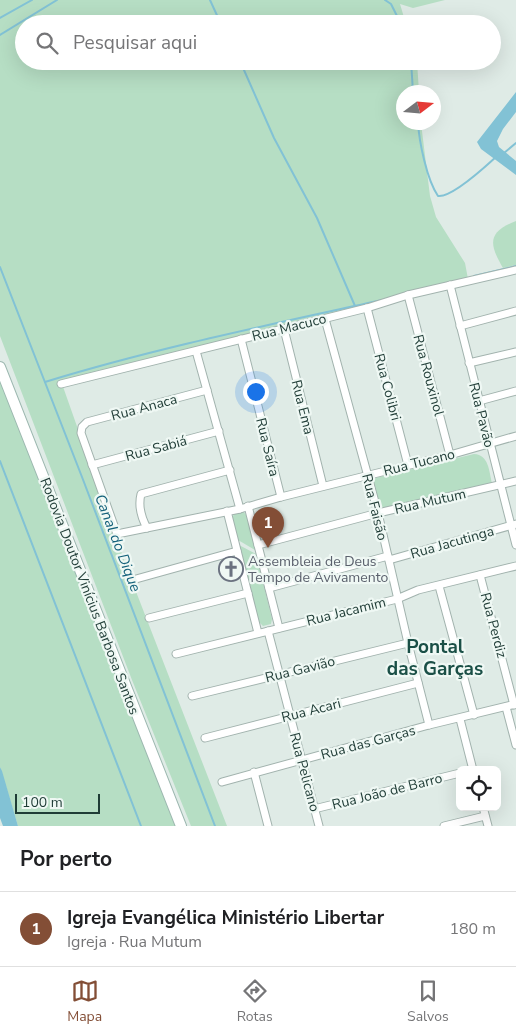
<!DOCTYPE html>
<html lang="pt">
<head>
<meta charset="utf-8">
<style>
  body { margin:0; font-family:"Nunito Sans",sans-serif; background:#f6f6f6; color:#202124 }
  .controls { position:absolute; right:15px; bottom:15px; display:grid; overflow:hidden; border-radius:8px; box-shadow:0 5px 20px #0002 }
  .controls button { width:45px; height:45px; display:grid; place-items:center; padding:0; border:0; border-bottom:1px solid #e0e0e0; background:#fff; color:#202124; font:25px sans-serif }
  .compass { position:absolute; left:396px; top:85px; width:45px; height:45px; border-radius:50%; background:#fff; box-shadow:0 5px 20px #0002; rotate:74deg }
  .scale { position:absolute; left:15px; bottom:12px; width:85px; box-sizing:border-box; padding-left:5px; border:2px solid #1f3c36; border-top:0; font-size:14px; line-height:18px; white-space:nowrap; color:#1f3c36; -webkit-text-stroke:4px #eff8f4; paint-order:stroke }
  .you { position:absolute; left:255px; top:391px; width:18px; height:18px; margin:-12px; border:4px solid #fff; border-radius:50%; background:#1a73e8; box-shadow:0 0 0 8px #1a73e833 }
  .badge { display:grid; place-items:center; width:32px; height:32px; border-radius:50%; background:#834e36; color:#fff; font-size:16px; font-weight:700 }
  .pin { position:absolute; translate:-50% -41px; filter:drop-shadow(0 1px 2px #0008) }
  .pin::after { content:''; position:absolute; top:26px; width:18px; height:15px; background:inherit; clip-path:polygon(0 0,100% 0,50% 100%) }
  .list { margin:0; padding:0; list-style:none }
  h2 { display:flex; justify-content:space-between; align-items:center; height:65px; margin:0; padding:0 20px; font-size:21px }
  h2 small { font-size:16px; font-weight:400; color:#757577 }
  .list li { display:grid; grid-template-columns:32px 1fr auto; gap:15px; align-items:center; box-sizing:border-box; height:75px; padding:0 20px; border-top:1px solid #e0e0e0 }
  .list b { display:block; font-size:19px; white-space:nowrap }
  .list p { margin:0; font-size:16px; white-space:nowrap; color:#757577 }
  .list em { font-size:16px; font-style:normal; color:#757577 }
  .icon { flex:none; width:28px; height:28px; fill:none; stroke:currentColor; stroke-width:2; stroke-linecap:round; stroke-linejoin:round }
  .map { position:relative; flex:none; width:516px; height:826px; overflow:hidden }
  .search { position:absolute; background:#fff; box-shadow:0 5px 20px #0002; left:15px; right:15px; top:15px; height:55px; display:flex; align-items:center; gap:12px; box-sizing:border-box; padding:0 18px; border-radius:28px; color:#757577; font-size:19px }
  .sheet { height:140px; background:#fff }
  nav { display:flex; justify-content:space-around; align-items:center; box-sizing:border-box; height:70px; border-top:1px solid #e0e0e0; background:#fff; font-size:14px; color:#757577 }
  nav a { display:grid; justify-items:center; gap:2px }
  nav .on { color:#834e36 }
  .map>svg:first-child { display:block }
  .green { fill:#b6dec4 }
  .water { fill:#82c2d5 }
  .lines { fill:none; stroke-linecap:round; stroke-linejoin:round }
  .stream { stroke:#82c2d5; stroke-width:2 }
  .minor-casing { stroke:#a2b3ae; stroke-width:9 }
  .secondary-casing { stroke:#9db8b0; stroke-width:12 }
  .minor { stroke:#fff; stroke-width:7 }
  .secondary { stroke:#fff; stroke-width:10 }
  .labels { text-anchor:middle; stroke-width:4.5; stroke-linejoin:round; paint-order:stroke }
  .street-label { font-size:14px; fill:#1f3c36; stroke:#eff8f4 }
  .worship-label { font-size:14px; fill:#5b616d; stroke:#eff8f4; text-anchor:start }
  .water-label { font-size:15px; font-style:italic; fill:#15627b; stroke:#eff8f4 }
  .district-label { font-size:19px; font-weight:bold; fill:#1a4f46; stroke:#eff8f4 }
</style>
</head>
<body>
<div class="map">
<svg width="516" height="826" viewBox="0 0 516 826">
  <rect width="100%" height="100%" fill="#dfebe6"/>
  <g class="green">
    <polygon points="0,0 445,0 413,8 400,4 406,24 24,24 24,61 417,61 419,92 404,92 404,122 421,123 430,196 436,217 465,263 468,279 399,300 61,381 128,571 227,826 191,826 132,680 0,336"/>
    <path d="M516 221V265L503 268C489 244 487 232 516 221Z"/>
    <polygon points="0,363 181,826 18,826 0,767"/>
    <path d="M474 454C489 455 489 471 492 483L379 510 371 479Z"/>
    <polygon points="243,511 247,516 255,550 238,540 232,520 234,513"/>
    <polygon points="239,545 256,554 272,619 271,624 263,626 259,622"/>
  </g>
  <g class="water">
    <polygon points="516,92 516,112 503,129 497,141 499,147 516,161 516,175 481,149 477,142"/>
    <polygon points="0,767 2,771 18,826 3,826 0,818"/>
  </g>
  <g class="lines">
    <g class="stream">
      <polyline points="210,0 221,24"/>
      <polyline points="385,0 391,4 401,24"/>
      <polyline points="0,18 32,0"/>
      <polyline points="0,35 57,0"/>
      <polyline points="240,61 274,138 317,218 355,306"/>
      <polyline points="411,61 413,92"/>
      <path d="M418 122C419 142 427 180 438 196 452 198 485 167 496 157"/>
      <polyline points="504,153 516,143"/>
      <polyline points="0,267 82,477 215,826"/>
      <polyline points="474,276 516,266"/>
      <path d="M45 382C156 348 269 325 382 300"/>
      <polyline points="0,461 141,826"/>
    </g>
    <defs>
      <g id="minor">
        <polyline points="450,285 516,545"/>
        <polyline points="408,295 450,455"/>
        <polyline points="367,308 408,465"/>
        <polyline points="325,319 378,513 408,643 429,725"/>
        <polyline points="460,326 516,311"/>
        <polyline points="284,329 323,486"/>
        <polyline points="241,339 281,497"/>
        <polyline points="196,351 240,509"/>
        <polyline points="469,363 516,352"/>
        <polyline points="61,384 367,308 408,295 516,270"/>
        <polyline points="207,390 87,422 82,427 81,433 117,534 240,509 281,497 450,455 516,436"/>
        <polyline points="479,401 516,391"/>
        <polyline points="92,465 219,431"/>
        <polyline points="248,506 279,628"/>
        <polyline points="227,511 258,633"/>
        <path d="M147 528C141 517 138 506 141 494L230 470"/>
        <polyline points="258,545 378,513 516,481"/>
        <polyline points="389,560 516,524"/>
        <polyline points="480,575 514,705"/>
        <polyline points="136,579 237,551"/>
        <polyline points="439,586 474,715"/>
        <polyline points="269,588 388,556"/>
        <polyline points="149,618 248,593"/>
        <polyline points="268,631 319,826"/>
        <polyline points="176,654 397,599 418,590 516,566"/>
        <polyline points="192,696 408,643"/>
        <polyline points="506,707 516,745"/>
        <polyline points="460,719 473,770"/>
        <polyline points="205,738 418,683"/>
        <polyline points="254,772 268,826"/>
        <polyline points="222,782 429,725 516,704"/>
        <polyline points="483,807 488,826"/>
        <polyline points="314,809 460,773"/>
        <polyline points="444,826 485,816"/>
      </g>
      <polyline id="secondary" points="0,367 181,826"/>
    </defs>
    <use href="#minor" class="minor-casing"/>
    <use href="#secondary" class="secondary-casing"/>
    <use href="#minor" class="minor"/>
    <use href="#secondary" class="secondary"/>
  </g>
  <defs>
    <symbol id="church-ring" viewBox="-11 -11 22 22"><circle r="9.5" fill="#eff8f4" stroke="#6b7280" stroke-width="1.5"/><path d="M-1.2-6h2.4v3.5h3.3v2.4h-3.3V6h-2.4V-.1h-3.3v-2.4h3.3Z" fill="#6b7280"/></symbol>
  </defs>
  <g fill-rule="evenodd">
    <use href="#church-ring" x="217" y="555" width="28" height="28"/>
  </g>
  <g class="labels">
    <g class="street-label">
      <text transform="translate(289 327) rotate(-14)" y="5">Rua Macuco</text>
      <text transform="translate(429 375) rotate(75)" y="5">Rua Rouxinol</text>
      <text transform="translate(388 387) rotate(75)" y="5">Rua Colibri</text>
      <text transform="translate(144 407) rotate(-15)" y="5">Rua Anaca</text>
      <text transform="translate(303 407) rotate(76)" y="5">Rua Ema</text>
      <text transform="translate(482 415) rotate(76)" y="5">Rua Pavão</text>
      <text transform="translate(268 447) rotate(76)" y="5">Rua Saíra</text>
      <text transform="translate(156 448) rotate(-15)" y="5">Rua Sabiá</text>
      <text transform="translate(419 462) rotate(-14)" y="5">Rua Tucano</text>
      <text transform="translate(430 501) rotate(-13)" y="5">Rua Mutum</text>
      <text transform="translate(375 507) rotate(76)" y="5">Rua Faisão</text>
      <text transform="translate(452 542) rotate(-16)" y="5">Rua Jacutinga</text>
      <text transform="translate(90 596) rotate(69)" y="5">Rodovia Doutor Vinícius Barbosa Santos</text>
      <text transform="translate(346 611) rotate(-14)" y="5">Rua Jacamim</text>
      <text transform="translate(494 625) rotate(75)" y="5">Rua Perdiz</text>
      <text transform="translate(300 669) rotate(-14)" y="5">Rua Gavião</text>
      <text transform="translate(311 710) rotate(-14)" y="5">Rua Acari</text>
      <text transform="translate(368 742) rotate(-15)" y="5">Rua das Garças</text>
      <text transform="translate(305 772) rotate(75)" y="5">Rua Pelicano</text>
      <text transform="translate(387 791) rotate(-14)" y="5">Rua João de Barro</text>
    </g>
    <g class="worship-label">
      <text x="248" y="566">Assembleia de Deus<tspan x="248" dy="16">Tempo de Avivamento</tspan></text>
    </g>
    <g class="water-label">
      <text transform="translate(118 543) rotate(69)" y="5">Canal do Dique</text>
    </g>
    <g class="district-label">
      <text x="435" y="653">Pontal<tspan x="435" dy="22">das Garças</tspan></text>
    </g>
  </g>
</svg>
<div class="controls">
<button><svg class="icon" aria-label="locate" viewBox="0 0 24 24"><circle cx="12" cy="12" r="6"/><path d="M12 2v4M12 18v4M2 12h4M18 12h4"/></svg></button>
</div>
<svg class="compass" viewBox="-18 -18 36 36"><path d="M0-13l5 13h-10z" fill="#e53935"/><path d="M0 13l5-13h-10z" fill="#757577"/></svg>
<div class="scale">100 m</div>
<div class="you"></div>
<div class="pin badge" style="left:268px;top:548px">1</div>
<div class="search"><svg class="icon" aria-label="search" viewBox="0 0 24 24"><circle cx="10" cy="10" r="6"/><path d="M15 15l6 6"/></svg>Pesquisar aqui</div>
</div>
<section class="sheet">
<h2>Por perto<small></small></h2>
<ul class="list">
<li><span class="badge">1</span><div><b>Igreja Evangélica Ministério Libertar</b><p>Igreja · Rua Mutum</p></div><em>180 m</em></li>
</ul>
</section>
<nav>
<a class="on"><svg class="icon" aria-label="map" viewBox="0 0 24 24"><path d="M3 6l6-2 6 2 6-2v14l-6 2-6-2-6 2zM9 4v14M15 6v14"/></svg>Mapa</a>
<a><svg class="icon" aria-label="directions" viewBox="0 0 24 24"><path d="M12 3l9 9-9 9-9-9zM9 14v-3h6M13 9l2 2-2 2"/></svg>Rotas</a>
<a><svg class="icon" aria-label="saved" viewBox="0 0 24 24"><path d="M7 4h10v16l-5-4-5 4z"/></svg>Salvos</a>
</nav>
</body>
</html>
